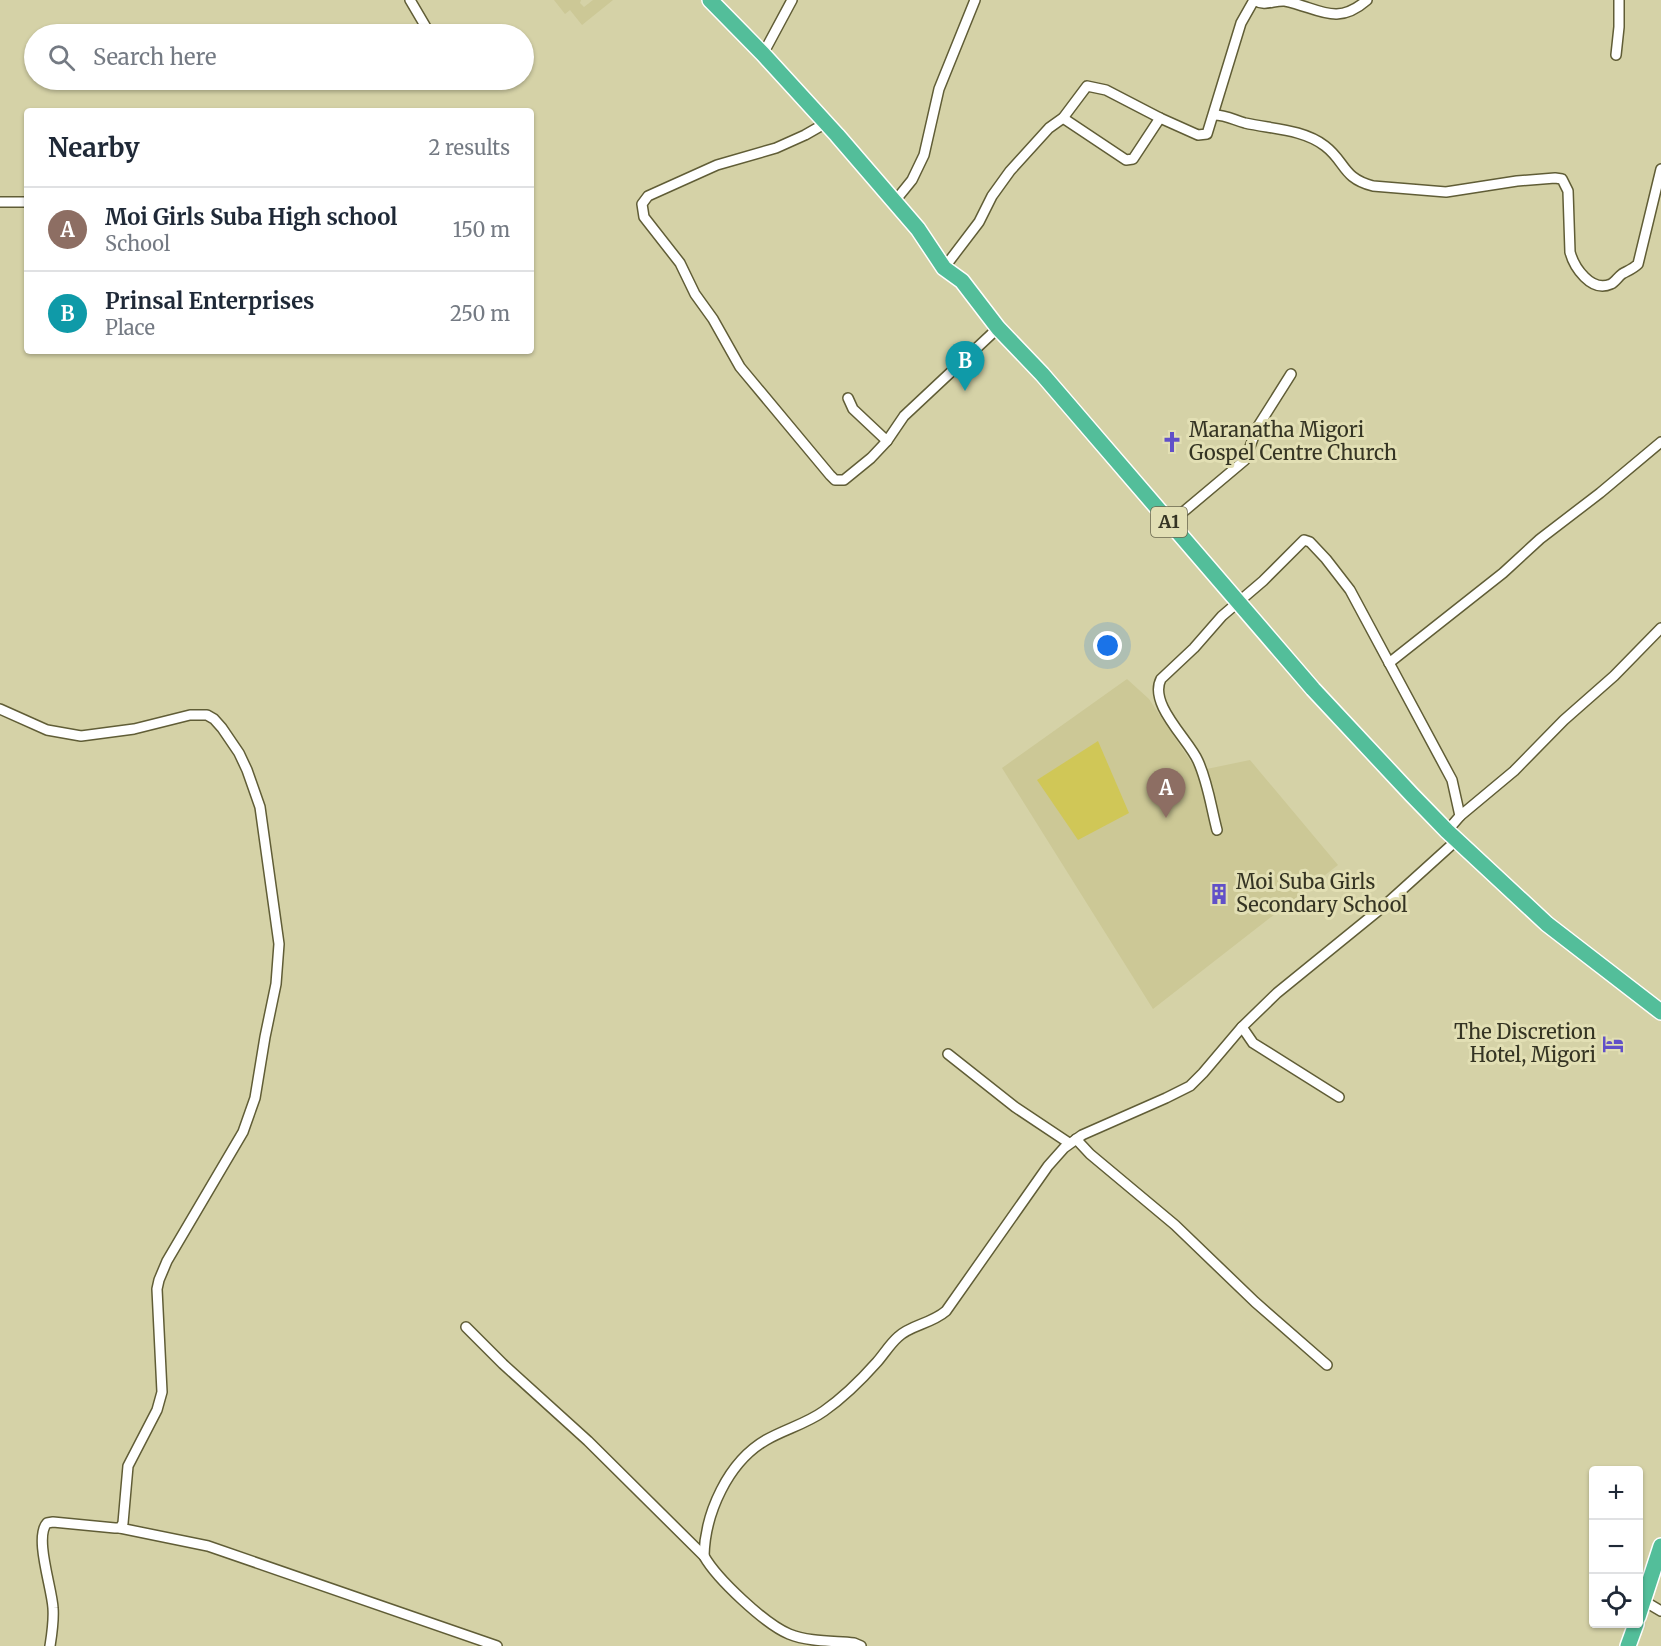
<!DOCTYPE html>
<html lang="en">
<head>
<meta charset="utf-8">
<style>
  body { margin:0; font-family:Merriweather,serif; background:#f2f2f3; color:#1f2937 }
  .controls { position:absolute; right:18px; bottom:18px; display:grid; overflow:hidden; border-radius:6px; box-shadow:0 2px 4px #0004 }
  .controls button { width:54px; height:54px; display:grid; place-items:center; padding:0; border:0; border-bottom:2px solid #e0e1e3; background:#fff; color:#1f2937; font:30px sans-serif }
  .you { position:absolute; left:1108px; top:646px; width:21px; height:21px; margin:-15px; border:4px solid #fff; border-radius:50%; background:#1a73e8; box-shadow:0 0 0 9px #1a73e833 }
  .badge { display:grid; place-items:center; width:39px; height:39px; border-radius:50%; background:#6150c8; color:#fff; font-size:20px; font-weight:700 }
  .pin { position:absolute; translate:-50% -50px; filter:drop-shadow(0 2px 3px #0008) }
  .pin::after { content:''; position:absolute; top:32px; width:21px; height:18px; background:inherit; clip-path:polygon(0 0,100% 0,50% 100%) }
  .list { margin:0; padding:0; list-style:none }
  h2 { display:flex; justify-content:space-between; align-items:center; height:78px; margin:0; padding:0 24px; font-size:26px }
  h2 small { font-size:20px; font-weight:400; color:#747a83 }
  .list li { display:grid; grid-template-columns:39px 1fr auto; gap:18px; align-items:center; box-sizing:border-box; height:84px; padding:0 24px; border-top:2px solid #e0e1e3 }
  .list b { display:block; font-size:22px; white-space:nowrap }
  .list p { margin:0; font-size:20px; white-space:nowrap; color:#747a83 }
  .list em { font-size:20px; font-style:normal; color:#747a83 }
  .icon { flex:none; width:33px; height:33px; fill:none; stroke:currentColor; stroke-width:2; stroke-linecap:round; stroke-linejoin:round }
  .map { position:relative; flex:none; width:1661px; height:1646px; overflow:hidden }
  .search { position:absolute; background:#fff; box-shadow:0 2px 4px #0004; left:24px; top:24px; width:510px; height:66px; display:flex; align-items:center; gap:15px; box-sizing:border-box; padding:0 21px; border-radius:33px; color:#747a83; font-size:22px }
  .panel { position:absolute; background:#fff; box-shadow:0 2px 4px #0004; left:24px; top:108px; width:510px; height:246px; border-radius:6px }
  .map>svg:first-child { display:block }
  .built { fill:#ccc896 }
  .green { fill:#d0c757 }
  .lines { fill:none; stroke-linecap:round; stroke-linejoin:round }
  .minor-casing { stroke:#605d36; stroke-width:12 }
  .trunk-casing { stroke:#fff; stroke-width:18 }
  .minor { stroke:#fff; stroke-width:9 }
  .trunk { stroke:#53be9a; stroke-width:15 }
  .labels { text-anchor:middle; stroke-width:6; stroke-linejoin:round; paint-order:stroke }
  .shield { fill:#e2dfb4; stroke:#69674e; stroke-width:1.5 }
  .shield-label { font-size:18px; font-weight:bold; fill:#353423 }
  .poi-label { font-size:20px; fill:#353423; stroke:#e2dfb4; text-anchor:start }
</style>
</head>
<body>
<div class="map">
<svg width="1661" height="1646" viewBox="0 0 1661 1646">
  <rect width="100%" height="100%" fill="#d5d2a7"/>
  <g class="built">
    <polygon points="554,0 581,0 580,3 584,7 593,0 613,0 582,25 570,10 565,14"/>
    <polygon points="1127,679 1149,699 1197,771 1250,760 1338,865 1153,1009 1002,768"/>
  </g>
  <polygon class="green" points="1098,741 1129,813 1078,840 1037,780"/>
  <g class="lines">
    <defs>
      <g id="minor">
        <polyline points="410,0 430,34"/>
        <path d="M1254 0C1266 7 1273 0 1285 1 1319 8 1336 27 1367 0"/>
        <polyline points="763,54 792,0"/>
        <polyline points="1616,55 1619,27 1619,0"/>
        <path d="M1214 115C1226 115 1234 120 1245 123 1271 129 1303 129 1325 146 1346 162 1342 178 1373 186L1446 192 1517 181 1555 178 1562 179 1568 191 1570 252C1574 267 1591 293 1611 284 1615 282 1618 277 1622 274 1627 271 1633 269 1638 264L1661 169"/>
        <polyline points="1063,118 1126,160 1133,159 1160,118"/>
        <polyline points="826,123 805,135 776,148 717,165 648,196 642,204 644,217 680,263 695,294 713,319 740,367 830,475 835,480 844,480 871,458 887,441"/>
        <polyline points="895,201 912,180 924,155 939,89 975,0"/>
        <polyline points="0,202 27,202"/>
        <polyline points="944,268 979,222 992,196 1010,171 1049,128 1063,118 1087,86 1106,90 1160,118 1198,135 1207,134 1241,23 1254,0"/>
        <polyline points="848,398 853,409 887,441 904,416 998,328"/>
        <polyline points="1170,523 1245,460 1257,428 1291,374"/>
        <polyline points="1389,663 1503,573 1540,539 1600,493 1661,442"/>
        <path d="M0 709 47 730 81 736 134 729 190 715H207L214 719 222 728 239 753 247 770 260 807 279 944 276 984 265 1037 255 1098 243 1132 167 1261 159 1280 157 1289 162 1392 157 1410 128 1466 123 1523 120 1528H115L53 1522 47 1523C34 1537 52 1588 53 1608 54 1621 52 1633 50 1646"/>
        <polyline points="1460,816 1514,771 1564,720 1614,676 1661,628"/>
        <path d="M1217 830C1211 807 1208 783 1198 761 1189 740 1148 704 1161 679L1194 648 1222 616 1263 581 1304 540 1310 542 1326 559 1350 590 1452 780 1460 816 1447 831"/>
        <polyline points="1242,1027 1253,1043 1339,1097"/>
        <polyline points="948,1054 1015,1107 1069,1143"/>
        <polyline points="1076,1139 1090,1154 1175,1225 1255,1302 1327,1365"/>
        <path d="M466 1327 503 1364 588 1441 704 1556C717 1579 765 1624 789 1634 809 1642 833 1641 854 1643L861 1646"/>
        <polyline points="120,1528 208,1546 497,1646"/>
        <path d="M704 1556C705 1513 728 1462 766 1440 785 1429 806 1424 824 1411 844 1397 861 1380 877 1362 884 1354 890 1344 898 1337 910 1325 931 1324 946 1311L1048 1166 1064 1148 1082 1135 1166 1098 1190 1086 1203 1073 1242 1027 1277 993 1384 906 1457 840"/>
        <polyline points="1644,1601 1661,1611"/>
      </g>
      <g id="trunk">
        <polyline points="710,0 763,54 837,135 918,229 944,268 962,281 998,328 1042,374 1313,689 1412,795 1447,831 1547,924 1661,1012"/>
        <polyline points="1638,1617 1661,1546"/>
        <polyline points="1628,1646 1636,1624"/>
      </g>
    </defs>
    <use href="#minor" class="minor-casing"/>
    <use href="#trunk" class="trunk-casing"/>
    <use href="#minor" class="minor"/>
    <use href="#trunk" class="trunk"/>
  </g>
  <defs>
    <symbol id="church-bare" viewBox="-9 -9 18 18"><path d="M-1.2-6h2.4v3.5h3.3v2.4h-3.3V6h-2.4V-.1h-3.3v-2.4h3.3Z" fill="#6150c8" stroke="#e2dfb4" stroke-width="2.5" paint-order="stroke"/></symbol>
    <symbol id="building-bare" viewBox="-9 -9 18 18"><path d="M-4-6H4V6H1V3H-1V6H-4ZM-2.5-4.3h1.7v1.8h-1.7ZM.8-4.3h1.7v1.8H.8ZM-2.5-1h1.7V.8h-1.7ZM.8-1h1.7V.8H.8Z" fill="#6150c8" stroke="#e2dfb4" stroke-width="2.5" paint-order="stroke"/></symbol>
    <symbol id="hotel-bare" viewBox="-9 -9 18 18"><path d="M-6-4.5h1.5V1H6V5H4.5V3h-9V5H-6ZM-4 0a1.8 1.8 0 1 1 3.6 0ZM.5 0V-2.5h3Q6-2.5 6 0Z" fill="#6150c8" stroke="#e2dfb4" stroke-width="2.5" paint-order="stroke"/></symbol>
  </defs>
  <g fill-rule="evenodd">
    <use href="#church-bare" x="1157" y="427" width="30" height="30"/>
    <use href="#building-bare" x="1204" y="879" width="30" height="30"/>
    <use href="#hotel-bare" x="1598" y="1029" width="30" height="30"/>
  </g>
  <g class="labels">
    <rect class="shield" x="1151" y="507" width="36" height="30" rx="4.5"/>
    <g class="shield-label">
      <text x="1169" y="528">A1</text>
    </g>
    <g class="poi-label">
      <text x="1189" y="437">Maranatha Migori<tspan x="1189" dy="23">Gospel Centre Church</tspan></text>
      <text x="1236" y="889">Moi Suba Girls<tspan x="1236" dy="23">Secondary School</tspan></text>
      <text x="1596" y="1039" text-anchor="end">The Discretion<tspan x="1596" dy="23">Hotel, Migori</tspan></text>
    </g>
  </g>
</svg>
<div class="controls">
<button>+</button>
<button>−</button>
<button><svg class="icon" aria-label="locate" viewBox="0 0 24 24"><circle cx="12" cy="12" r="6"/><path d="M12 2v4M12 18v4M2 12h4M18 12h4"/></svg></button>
</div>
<div class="you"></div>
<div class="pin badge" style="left:1166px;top:818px;background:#8d6e63">A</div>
<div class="pin badge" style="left:965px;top:391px;background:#0f9aa8">B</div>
<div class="search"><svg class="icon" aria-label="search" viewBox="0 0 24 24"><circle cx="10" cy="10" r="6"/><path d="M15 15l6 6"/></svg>Search here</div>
<section class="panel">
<h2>Nearby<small>2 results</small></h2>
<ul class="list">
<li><span class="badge" style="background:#8d6e63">A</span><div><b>Moi Girls Suba High school</b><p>School</p></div><em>150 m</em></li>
<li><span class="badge" style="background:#0f9aa8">B</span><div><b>Prinsal Enterprises</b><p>Place</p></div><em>250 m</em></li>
</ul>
</section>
</div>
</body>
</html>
